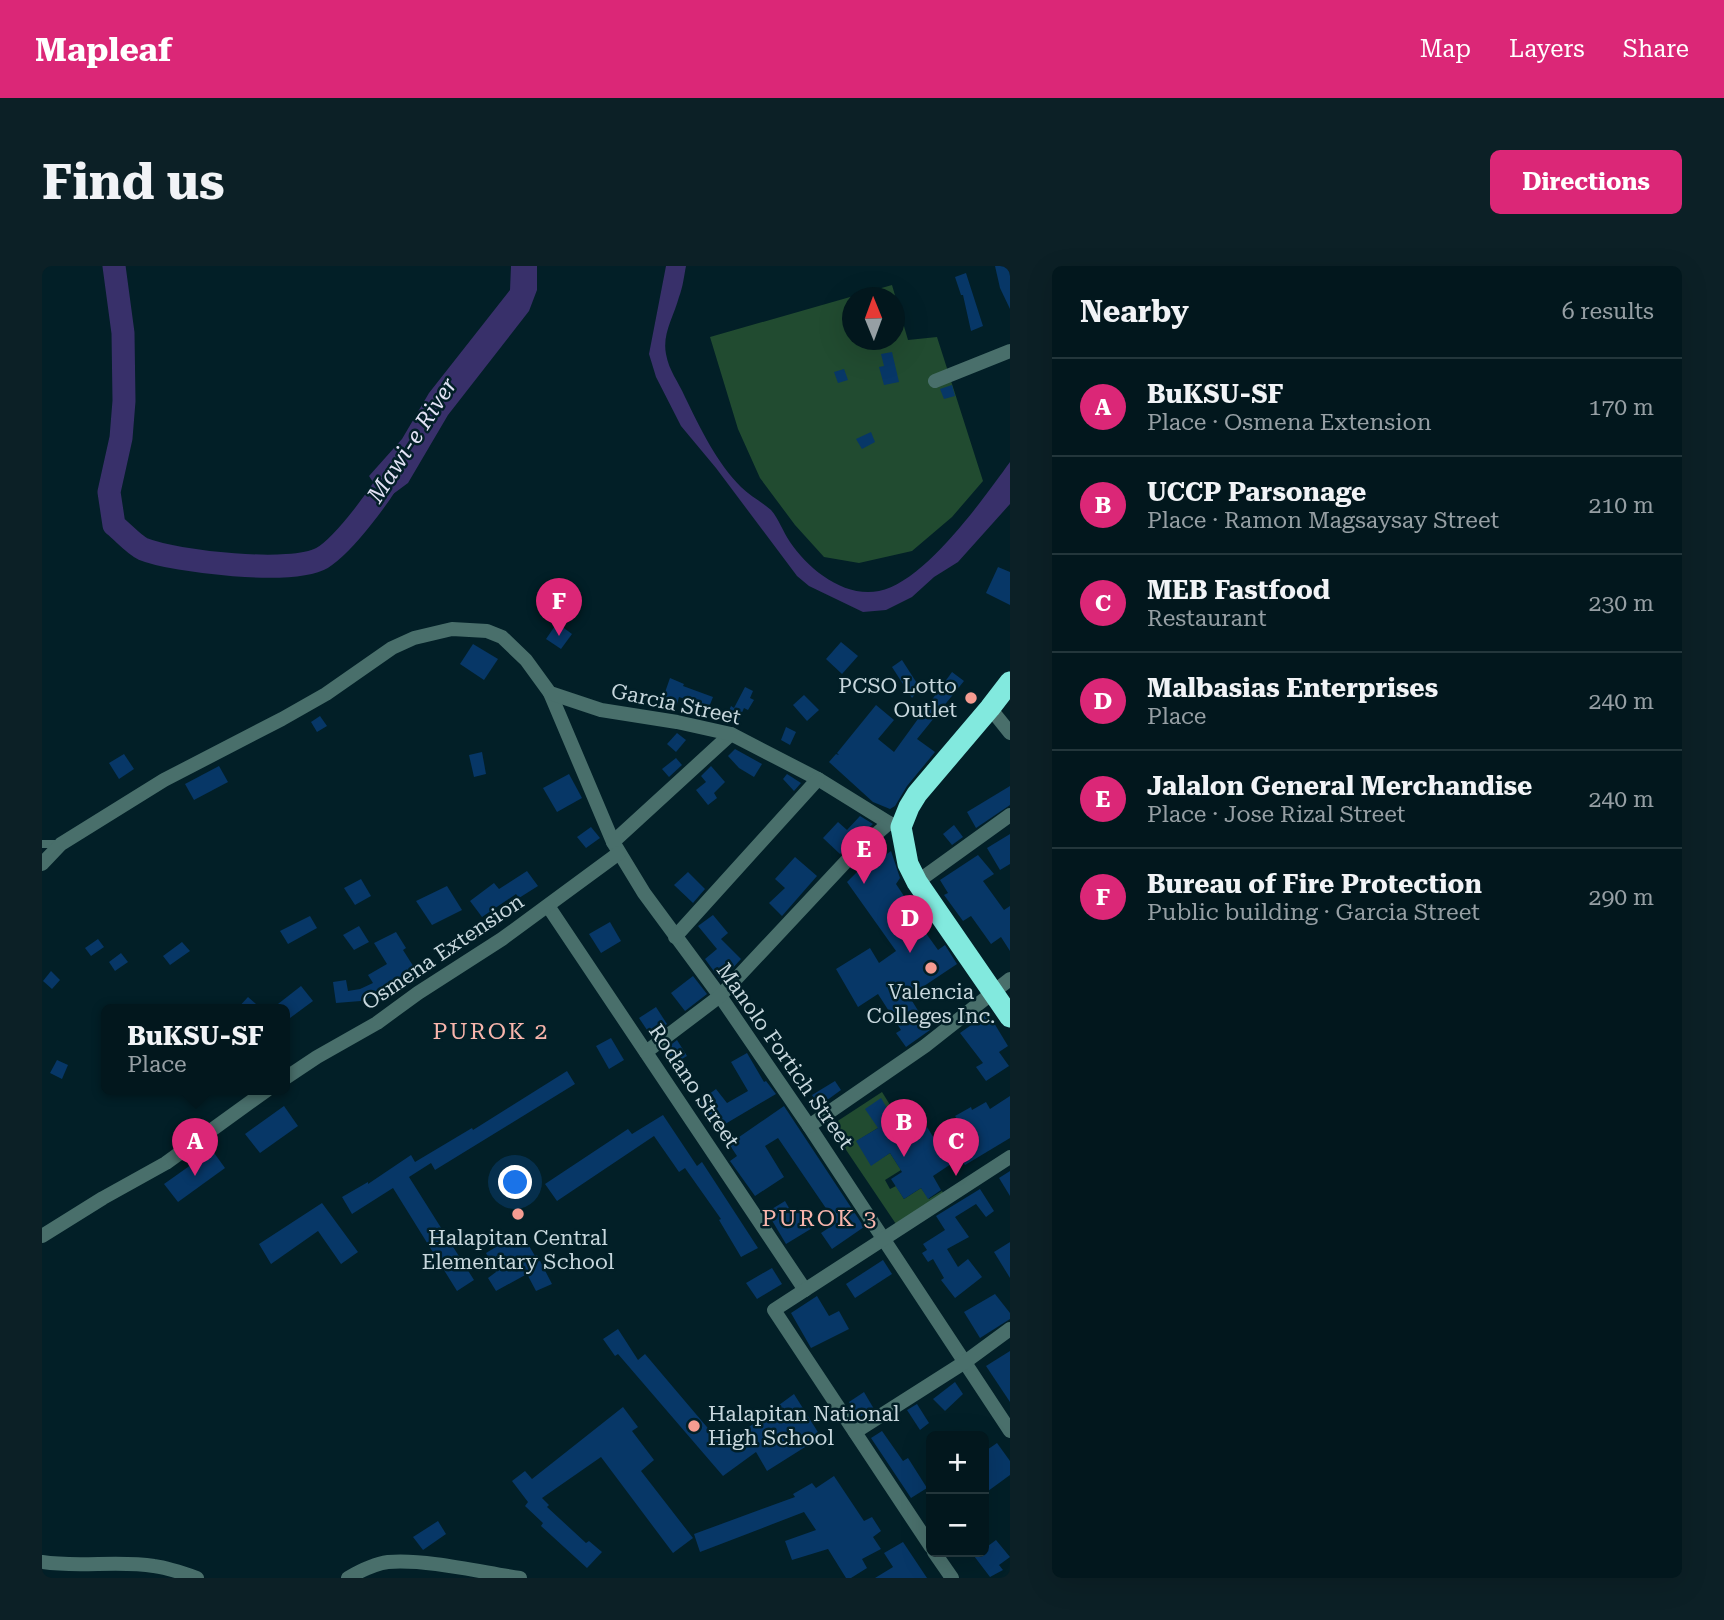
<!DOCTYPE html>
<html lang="en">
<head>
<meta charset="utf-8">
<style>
  body { margin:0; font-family:"Roboto Serif",serif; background:#0c2026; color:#f1f3f6 }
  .controls { position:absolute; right:21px; bottom:21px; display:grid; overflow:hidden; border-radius:10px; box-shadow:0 7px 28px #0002 }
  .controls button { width:63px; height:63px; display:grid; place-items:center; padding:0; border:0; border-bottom:2px solid #23363b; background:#02171d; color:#f1f3f6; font:35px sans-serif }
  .compass { position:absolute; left:800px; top:21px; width:63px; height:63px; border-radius:50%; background:#02171d; box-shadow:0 7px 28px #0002; rotate:359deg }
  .you { position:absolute; left:474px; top:917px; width:24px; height:24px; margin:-18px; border:5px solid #fff; border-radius:50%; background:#1a73e8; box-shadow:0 0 0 10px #1a73e833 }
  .badge { display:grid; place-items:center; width:46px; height:46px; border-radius:50%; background:#db2777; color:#fff; font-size:23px; font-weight:700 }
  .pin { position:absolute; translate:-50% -58px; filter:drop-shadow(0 2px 4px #0008) }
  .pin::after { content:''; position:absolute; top:37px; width:24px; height:21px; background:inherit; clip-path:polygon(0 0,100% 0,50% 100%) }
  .popup { position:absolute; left:59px; top:738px; width:189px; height:91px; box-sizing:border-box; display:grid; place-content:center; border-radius:10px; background:#02171d; filter:drop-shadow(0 2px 5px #0005); font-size:23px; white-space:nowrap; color:#969fa4 }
  .popup b { font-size:26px; color:#f1f3f6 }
  .popup::after { content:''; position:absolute; left:50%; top:100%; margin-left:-14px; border:14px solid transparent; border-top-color:#02171d }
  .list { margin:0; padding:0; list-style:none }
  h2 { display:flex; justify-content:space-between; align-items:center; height:91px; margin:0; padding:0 28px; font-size:30px }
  h2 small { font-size:23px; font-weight:400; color:#969fa4 }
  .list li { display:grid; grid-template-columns:46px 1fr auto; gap:21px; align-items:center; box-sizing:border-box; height:98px; padding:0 28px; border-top:2px solid #23363b }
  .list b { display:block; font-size:26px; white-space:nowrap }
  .list p { margin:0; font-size:23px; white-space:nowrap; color:#969fa4 }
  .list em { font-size:23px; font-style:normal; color:#969fa4 }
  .map { position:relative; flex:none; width:968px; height:1312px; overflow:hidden; border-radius:10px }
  header { display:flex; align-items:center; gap:42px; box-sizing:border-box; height:98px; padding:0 35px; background:#db2777; color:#fff }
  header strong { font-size:33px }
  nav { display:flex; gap:38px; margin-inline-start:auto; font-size:24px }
  .intro { display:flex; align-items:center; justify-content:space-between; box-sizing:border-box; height:168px; padding:0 42px }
  h1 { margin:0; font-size:49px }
  .button { padding:18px 32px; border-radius:10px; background:#db2777; color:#fff; font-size:24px; font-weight:700 }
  main { display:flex; gap:42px; padding:0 42px }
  aside { flex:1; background:#02171d; border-radius:10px; box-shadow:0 7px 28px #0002 }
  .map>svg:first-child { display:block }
  .green { fill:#214b30; fill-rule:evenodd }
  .water { fill:#38306a }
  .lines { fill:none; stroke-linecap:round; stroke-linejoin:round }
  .river { stroke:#38306a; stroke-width:23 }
  .building { fill:#073767 }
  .lane { stroke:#496f6b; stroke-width:8 }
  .street { stroke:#496f6b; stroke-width:14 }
  .highway { stroke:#82e9de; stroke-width:21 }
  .poi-dot { fill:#f59c91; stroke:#021f27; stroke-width:2.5 }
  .labels { text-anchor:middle; stroke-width:5; stroke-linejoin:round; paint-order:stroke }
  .poi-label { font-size:21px; fill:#c7d7dd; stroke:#021f27 }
  .street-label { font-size:21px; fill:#c7d7dd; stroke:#021f27 }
  .water-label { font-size:23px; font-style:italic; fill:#e2e2f5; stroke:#021f27 }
  .neighbourhood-label { font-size:23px; letter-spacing:2px; fill:#f8b5ac; stroke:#021f27 }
</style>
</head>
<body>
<header>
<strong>Mapleaf</strong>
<nav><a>Map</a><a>Layers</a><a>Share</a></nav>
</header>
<div class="intro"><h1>Find us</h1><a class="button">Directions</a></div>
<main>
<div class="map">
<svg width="968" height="1312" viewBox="0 0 968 1312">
  <rect width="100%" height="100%" fill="#021f27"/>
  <g class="green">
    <path d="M850 19 866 74 895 71 941 215 910 251 870 285 817 297 782 291 753 259 718 212 696 163 668 71ZM810 32H852V74H810Z"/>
    <polygon points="840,826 855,850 815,875 829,899 848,887 859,904 843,914 848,923 854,920 862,933 879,922 887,933 900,925 902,929 854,958 788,860"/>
  </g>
  <g class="water">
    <polygon points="469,0 495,0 495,24 487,45 406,149 366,217 343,234 327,210 360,173 387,127 468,24"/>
    <path d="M624 0H644C642 10 641 21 637 31 632 50 620 68 624 88 627 105 636 115 643 131 658 162 675 197 699 221 708 230 720 236 729 244 737 253 741 266 748 276 766 303 802 332 837 325 883 316 941 233 968 196V238L916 296 892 311 870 331 844 344 821 346 767 320 755 310 674 202 639 160 614 111 607 88Z"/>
  </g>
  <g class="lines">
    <path class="river" d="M72 0 81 67 82 135 79 172 67 226 72 259C81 266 91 278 101 283 133 296 251 309 280 292 303 278 342 225 354 201"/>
  </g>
  <g class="building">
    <polygon points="953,0 968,0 968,43 958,22"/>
    <polygon points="924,7 941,60 929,65 921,29 919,29 913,11"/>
    <polygon points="850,86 857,116 842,119 837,101 842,100 839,88"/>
    <polygon points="802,103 806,114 796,117 792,106"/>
    <polygon points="910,119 913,130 902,133 898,123"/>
    <polygon points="829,166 833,176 820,183 814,173"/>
    <polygon points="956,301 968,306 968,339 944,327"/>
    <polygon points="515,357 530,368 519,383 504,373"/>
    <polygon points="799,376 816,390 800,408 784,393"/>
    <polygon points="431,378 456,393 442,414 418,398"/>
    <polygon points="860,394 878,422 870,432 850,401"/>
    <polygon points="910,406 922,415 875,473 893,486 865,520 853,540 848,543 831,536 787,496 794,488 797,489 795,487 834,439 852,454 836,473 852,486"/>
    <polygon points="628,412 642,418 641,420 671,431 667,441 637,431 635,438 621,432"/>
    <polygon points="703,421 711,425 708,432 712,434 706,444 702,442 695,458 684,452 689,440 692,442"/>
    <polygon points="762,429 777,444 765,455 751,439"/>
    <polygon points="278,450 285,460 275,466 269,456"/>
    <polygon points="744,461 754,466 748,479 739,474"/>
    <polygon points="635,467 644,474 634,486 625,478"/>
    <polygon points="693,483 720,498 712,511 697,502 686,490"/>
    <polygon points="440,486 444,508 432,511 427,489"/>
    <polygon points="82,488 92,503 77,513 67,497"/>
    <polygon points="634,492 640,499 627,511 620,503"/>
    <polygon points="177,500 186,516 152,534 143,518"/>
    <polygon points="669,500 683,516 672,527 675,532 666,539 654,524 664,516 659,510"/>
    <polygon points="527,508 540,532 515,546 501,522"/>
    <polygon points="745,508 759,517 752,525 741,513"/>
    <polygon points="968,520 968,539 934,562 925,546"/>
    <polygon points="818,550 831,558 820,568 817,565 798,588 781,572 796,556 805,564"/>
    <polygon points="912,559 921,571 910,579 901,568"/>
    <polygon points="549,561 558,572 544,582 535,571"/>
    <polygon points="968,568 968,598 958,604 945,582"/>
    <polygon points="849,585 858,612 854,618 864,633 861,635 896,684 903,679 915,698 867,730 888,764 864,781 854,767 859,764 836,728 816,741 794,703 828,682 837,697 854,685 805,616 834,587 838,593"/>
    <polygon points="936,589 952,608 941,615 962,644 968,640 968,685 959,671 949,678 929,650 921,655 902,629 906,627 898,614"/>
    <polygon points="753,591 775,610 740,650 727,637 743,622 733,613"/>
    <polygon points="485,605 496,620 477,632 474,628 440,651 428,635 452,617 457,623"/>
    <polygon points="646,606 663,623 651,637 632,619"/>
    <polygon points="319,613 329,630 313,639 302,622"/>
    <polygon points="405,620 420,644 390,659 374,635"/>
    <polygon points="671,649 686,667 679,673 699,693 679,715 663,693 675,683 656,660"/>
    <polygon points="268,650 275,662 246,678 238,665"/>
    <polygon points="568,656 579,675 559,687 547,668"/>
    <polygon points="317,660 327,676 312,684 301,669"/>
    <polygon points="354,666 364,682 361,684 375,706 339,730 337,727 319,735 294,737 291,716 304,714 306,725 318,723 331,717 326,709 345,698 332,677"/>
    <polygon points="56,673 62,681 49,690 43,682"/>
    <polygon points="140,676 148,685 128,699 121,690"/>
    <polygon points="79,687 86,696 73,705 67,696"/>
    <polygon points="9,705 18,714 10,723 1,715"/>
    <polygon points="651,710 665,728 643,745 629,727"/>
    <polygon points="259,720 271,735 248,752 236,738"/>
    <polygon points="206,731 214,738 208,744 194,744"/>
    <polygon points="614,741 625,758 609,770 597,752"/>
    <polygon points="946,747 966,780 957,786 967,800 944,815 934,801 941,797 918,767"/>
    <polygon points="569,772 582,794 567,803 554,780"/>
    <polygon points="635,774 645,790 630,799 621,785"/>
    <polygon points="705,787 722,816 724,815 734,828 673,864 655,837 674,823 685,837 706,825 689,796"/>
    <polygon points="15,794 26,799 20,813 8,807"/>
    <polygon points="525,805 533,818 393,904 389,897 367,911 432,1014 415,1025 351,922 310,948 300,931 326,916 326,918 369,889 373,896 430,862 431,864"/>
    <polygon points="793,815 799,824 777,840 770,829"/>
    <polygon points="968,830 968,872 923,899 920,895 914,899 912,896 891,910 899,924 886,933 879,922 862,933 849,913 860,906 848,887 829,900 814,875 836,862 823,843 839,832 851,852 855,849 868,872 885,861 895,877 922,862 913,850 929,841 930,844 944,836 948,843"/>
    <polygon points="242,840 256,860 218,887 203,868"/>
    <polygon points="742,840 822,961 790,983 779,967 794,957 736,872 723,880 742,911 713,930 688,895 695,890 687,878"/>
    <polygon points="621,849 655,900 660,896 716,982 699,991 677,954 679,953 643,902 637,906 612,870 515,935 503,918 586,863 590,868"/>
    <polygon points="170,884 183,902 136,936 122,918"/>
    <polygon points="968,905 968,930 957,912"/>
    <polygon points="938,923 952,945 944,951 934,938 913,951 927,971 905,983 916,1001 926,993 940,1011 913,1032 899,1014 902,1012 891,993 886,996 880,987 885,984 881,978 903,964 894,950"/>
    <polygon points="743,935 751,949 761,943 772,961 744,978 725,946"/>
    <polygon points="280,937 316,986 299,998 276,965 229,998 217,978"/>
    <polygon points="479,966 493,990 495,989 510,1018 494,1025 485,1008 454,1025 446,1012 454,1006 444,987"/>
    <polygon points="968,976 968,1012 952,986"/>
    <polygon points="841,994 850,1008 813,1032 804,1018"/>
    <polygon points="730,1002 740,1018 715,1033 704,1017"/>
    <polygon points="953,1028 968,1047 968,1053 938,1072 922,1046"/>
    <polygon points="775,1030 787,1050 797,1045 807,1063 769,1082 749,1047"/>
    <polygon points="576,1063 596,1094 603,1088 681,1180 752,1128 779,1171 725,1205 714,1186 681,1210 576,1088 573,1090 561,1073"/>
    <polygon points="968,1085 968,1136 944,1100"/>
    <polygon points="913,1116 921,1128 903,1145 891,1133"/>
    <polygon points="822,1126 832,1143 816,1152 807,1136"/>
    <polygon points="875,1138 887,1157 878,1164 865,1144"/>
    <polygon points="581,1141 596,1161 590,1165 612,1194 599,1205 651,1272 631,1287 559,1191 500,1232 507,1239 505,1241 544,1277 547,1275 560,1286 545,1302 499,1260 501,1257 483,1240 486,1236 470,1215 483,1205 490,1213"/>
    <polygon points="840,1165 861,1195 866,1192 885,1222 869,1232 829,1172"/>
    <polygon points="955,1177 968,1195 968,1209 942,1228 942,1186"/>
    <polygon points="792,1210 822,1255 830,1251 839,1265 831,1271 839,1283 820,1293 825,1302 809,1312 804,1312 786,1283 750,1294 743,1275 774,1264 762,1246 658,1286 652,1268 753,1231 751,1228 770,1217 774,1222"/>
    <polygon points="396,1255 404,1268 381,1284 371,1271"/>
    <polygon points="954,1274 968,1291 957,1299 961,1304 948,1311 929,1286 942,1286 942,1283"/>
    <polygon points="861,1276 885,1312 833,1312 851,1301 842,1287"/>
  </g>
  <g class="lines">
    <polyline class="lane" points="0,578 19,578"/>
    <g class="street">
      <polyline points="893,115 968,85"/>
      <polyline points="508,427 571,576 602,627 678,730 767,860 968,1165"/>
      <polyline points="948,442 968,467"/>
      <polyline points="571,576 689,468"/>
      <polyline points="0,598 19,578 122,514 240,453 284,428 350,382 372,372 410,363 445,365 460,371 484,394 508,427 559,444 635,456 689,468 776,513 847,557"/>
      <polyline points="875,616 968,549"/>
      <polyline points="506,640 763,1024"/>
      <polyline points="633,671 776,513"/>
      <polyline points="604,786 678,730 811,588 847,557 855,560"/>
      <polyline points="242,813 275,791 335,757 376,727 460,673 577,587"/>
      <polyline points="767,860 883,780 968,713"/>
      <polyline points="0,970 61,932 124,897 225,824"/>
      <polyline points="813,1166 923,1096 968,1063"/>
      <polyline points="889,1281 732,1044 968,891"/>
      <polyline points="892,1286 910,1312"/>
      <path d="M0 1296C37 1302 75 1294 112 1300 127 1302 141 1307 155 1312"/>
      <path d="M306 1312C318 1305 331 1298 346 1296 386 1293 438 1306 478 1312"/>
    </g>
    <polyline class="highway" points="968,416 948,442 875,528 867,541 859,561 866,598 875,616 968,751"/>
  </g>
  <g class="poi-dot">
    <circle cx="929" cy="432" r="7"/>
    <circle cx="889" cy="702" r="7"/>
    <circle cx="476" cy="948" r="7"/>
    <circle cx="652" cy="1160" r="7"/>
  </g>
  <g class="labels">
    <g class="poi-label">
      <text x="915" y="427" text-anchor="end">PCSO Lotto<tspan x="915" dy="24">Outlet</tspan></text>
      <text x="889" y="733">Valencia<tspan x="889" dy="24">Colleges Inc.</tspan></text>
      <text x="476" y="979">Halapitan Central<tspan x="476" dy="24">Elementary School</tspan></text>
      <text x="666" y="1155" text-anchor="start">Halapitan National<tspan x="666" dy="24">High School</tspan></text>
    </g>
    <g class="street-label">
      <text transform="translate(634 438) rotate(12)" y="7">Garcia Street</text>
      <text transform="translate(401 686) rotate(-34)" y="7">Osmena Extension</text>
      <text transform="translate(743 790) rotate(55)" y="7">Manolo Fortich Street</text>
      <text transform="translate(652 820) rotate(56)" y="7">Rodano Street</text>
    </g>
    <g class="water-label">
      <text transform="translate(370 174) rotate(-57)" y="8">Mawi-e River</text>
    </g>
    <g class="neighbourhood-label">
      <text x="449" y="773">PUROK 2</text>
      <text x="778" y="960">PUROK 3</text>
    </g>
  </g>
</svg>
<div class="controls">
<button>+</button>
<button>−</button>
</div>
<svg class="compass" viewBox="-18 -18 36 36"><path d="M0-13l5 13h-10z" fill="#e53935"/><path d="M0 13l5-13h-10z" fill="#969fa4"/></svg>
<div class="you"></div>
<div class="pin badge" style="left:153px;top:910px">A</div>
<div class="popup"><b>BuKSU-SF</b>Place</div>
<div class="pin badge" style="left:862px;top:891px">B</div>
<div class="pin badge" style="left:914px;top:910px">C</div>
<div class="pin badge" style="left:868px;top:687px">D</div>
<div class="pin badge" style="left:822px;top:618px">E</div>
<div class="pin badge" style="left:517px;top:370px">F</div>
</div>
<aside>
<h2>Nearby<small>6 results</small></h2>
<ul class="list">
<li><span class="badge">A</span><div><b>BuKSU-SF</b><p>Place · Osmena Extension</p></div><em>170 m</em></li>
<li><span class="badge">B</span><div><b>UCCP Parsonage</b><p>Place · Ramon Magsaysay Street</p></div><em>210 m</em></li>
<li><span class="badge">C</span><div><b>MEB Fastfood</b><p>Restaurant</p></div><em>230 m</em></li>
<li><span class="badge">D</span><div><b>Malbasias Enterprises</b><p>Place</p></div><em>240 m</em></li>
<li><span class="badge">E</span><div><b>Jalalon General Merchandise</b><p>Place · Jose Rizal Street</p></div><em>240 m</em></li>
<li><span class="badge">F</span><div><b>Bureau of Fire Protection</b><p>Public building · Garcia Street</p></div><em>290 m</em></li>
</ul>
</aside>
</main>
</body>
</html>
